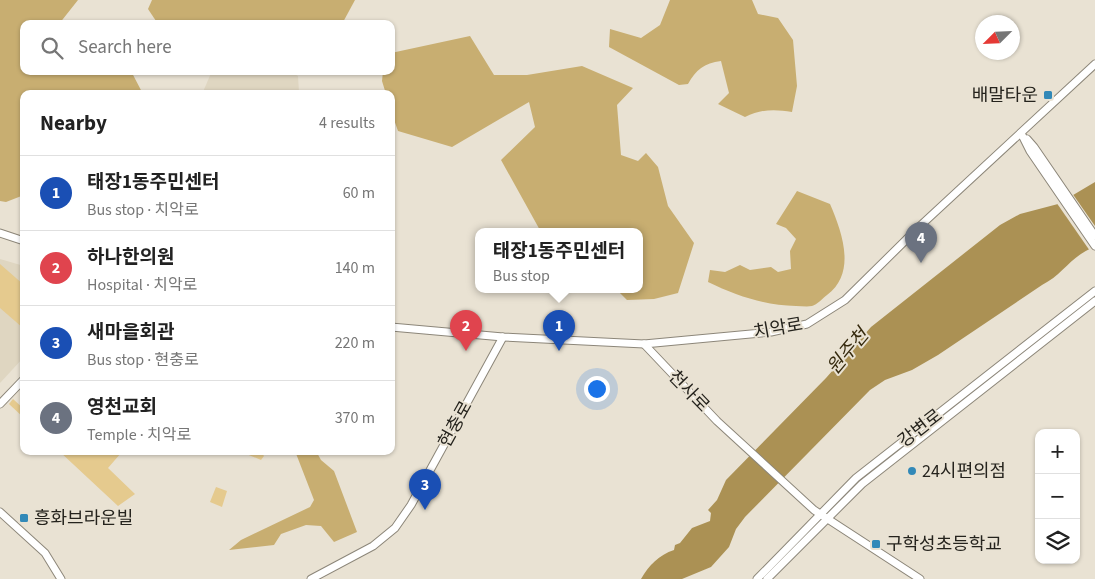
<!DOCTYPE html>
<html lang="en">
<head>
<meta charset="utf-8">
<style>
  body { margin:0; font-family:"Source Sans 3","Noto Sans KR",sans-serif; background:#f2f2f2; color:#222 }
  .controls { position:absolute; right:15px; bottom:15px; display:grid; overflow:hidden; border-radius:10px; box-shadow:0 1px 4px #0004 }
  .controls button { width:45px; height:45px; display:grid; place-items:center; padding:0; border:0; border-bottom:1px solid #e0e0e0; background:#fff; color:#222; font:25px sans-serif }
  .compass { position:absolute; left:975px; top:15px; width:45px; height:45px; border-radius:50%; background:#fff; box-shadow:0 1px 4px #0004; rotate:246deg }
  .you { position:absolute; left:596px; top:388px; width:18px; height:18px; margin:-12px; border:4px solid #fff; border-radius:50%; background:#1a73e8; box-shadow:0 0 0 8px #1a73e833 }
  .badge { display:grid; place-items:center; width:32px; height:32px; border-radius:50%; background:#3289b8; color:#fff; font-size:16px; font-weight:700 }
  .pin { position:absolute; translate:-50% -41px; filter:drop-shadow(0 1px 2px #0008) }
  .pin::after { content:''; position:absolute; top:26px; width:18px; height:15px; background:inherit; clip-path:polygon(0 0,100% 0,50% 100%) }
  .popup { position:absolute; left:475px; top:228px; width:168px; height:65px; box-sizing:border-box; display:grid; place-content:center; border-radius:10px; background:#fff; filter:drop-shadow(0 1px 4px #0005); font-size:16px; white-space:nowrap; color:#767676 }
  .popup b { font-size:19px; color:#222 }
  .popup::after { content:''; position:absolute; left:50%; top:100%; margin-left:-10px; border:10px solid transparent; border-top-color:#fff }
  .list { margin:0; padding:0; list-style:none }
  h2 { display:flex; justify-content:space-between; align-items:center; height:65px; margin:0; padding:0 20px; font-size:21px }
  h2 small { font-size:16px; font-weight:400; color:#767676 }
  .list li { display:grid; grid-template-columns:32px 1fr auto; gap:15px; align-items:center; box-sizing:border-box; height:75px; padding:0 20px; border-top:1px solid #e0e0e0 }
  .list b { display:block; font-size:19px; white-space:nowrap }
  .list p { margin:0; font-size:16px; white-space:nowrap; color:#767676 }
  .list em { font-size:16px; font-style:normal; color:#767676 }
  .icon { flex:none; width:28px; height:28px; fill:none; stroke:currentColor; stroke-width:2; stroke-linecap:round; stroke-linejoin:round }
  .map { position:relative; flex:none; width:1095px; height:579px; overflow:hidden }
  .search { position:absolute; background:#fff; box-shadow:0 1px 4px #0004; left:20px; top:20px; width:375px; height:55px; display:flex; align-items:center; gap:12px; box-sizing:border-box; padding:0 18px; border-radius:10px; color:#767676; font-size:19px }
  .panel { position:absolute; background:#fff; box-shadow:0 1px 4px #0004; left:20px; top:90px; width:375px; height:365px; border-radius:10px }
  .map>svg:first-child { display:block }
  .built { fill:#dfd6c1 }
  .green { fill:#e5ca8e }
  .forest { fill:#c8ae71 }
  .water { fill:#ab9154 }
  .pier { fill:#e9e2d3 }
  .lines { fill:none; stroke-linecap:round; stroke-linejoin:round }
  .tertiary-casing { stroke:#8c8679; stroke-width:9 }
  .tertiary { stroke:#fff; stroke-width:7 }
  .poi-dot { fill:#3289b8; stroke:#e9e2d3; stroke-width:2 }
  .labels { text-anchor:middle; stroke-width:4; stroke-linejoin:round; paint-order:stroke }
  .poi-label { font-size:18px; fill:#25231d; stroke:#e9e2d3; text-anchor:start }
  .street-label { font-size:18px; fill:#25231d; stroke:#e9e2d3 }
  .water-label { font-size:19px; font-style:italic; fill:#362a0e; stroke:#e9e2d3 }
</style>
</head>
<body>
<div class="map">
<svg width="1095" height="579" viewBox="0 0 1095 579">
  <rect width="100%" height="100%" fill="#e9e2d3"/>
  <g class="built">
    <polygon points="212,71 290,71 298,76 299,92 202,94"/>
    <polygon points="0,259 24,266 24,357 0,383"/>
  </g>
  <g class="green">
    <polygon points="0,264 24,285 23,328 0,308"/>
    <polygon points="13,399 24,409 24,418 9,404"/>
    <polygon points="59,451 119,451 121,453 108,468 135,494 118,506"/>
    <polygon points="245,451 261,452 264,456 261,460 244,453"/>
    <polygon points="216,487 227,491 222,507 210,502"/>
  </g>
  <g class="forest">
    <polygon points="0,0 78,0 59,24 24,24 24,71 131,71 143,94 24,94 24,195 6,202 0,201"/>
    <polygon points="152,0 355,0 342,24 158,24 148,9"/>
    <path d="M670 0H752L758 14 778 18 793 40 797 86 792 112C775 109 761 109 745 117L718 104 729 93 721 61C704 63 696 70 688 84L679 85 609 47 610 29 641 38 660 25Z"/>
    <polygon points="470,36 494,75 527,75 582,66 633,88 617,105 621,155 638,161 646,153 658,167 668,206 694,243 678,293 654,299 627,300 617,290 639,290 639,232 541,232 501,160 535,127 529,102 452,147 398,131 391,111 391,94 386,94 382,81 383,71 391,71 391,53"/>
    <path d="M797 191 830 204C842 232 857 273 827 295 823 298 817 305 812 306 807 307 801 306 796 306 764 305 737 296 708 282L710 270 725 272 740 265 750 270 771 267 778 272 791 269 790 251 796 239 786 228 776 224Z"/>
    <polygon points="295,451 316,451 321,460 334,471 357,532 334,542 321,526 306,525 281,534 274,545 229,550 241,540 310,507 314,500"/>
  </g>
  <path class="water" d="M1095 182V247C1071 255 1064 274 1042 285L938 355 912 370 885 380 870 390 745 517 736 529 729 547 711 567 682 579H641C649 565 659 555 674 550L675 545 680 543 692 528 710 521 711 513 708 510 717 500 726 480 826 378 871 327 1000 225 1020 214 1058 204Z"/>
  <polygon class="pier" points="1072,193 1095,226 1095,249 1090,251 1056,202"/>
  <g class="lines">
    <defs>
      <g id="tertiary">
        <polyline points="1021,133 1030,151 1095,246"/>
        <polyline points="1027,139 1034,147 1095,236"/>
        <polyline points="0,233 24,241"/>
        <polyline points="391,327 503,337 644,344 771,332 807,324 845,300 920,226 1095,64"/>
        <polyline points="644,344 717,421 814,510 920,579"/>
        <polyline points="0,404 24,379"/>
        <polyline points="0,512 45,553 61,579"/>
        <polyline points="311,579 373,546 395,528 411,505 503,337"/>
        <polyline points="757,579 856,478 1095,291"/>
        <polyline points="767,579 862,484 1095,301"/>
      </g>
    </defs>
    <use href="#tertiary" class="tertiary-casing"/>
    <use href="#tertiary" class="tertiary"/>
  </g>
  <g class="poi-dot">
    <rect x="1043" y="90" width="10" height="10" rx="2.5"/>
    <circle cx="912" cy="471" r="5"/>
    <rect x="19" y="513" width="10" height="10" rx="2.5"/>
    <rect x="871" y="539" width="10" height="10" rx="2.5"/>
  </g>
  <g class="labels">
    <g class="poi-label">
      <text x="1038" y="101" text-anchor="end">배말타운</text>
      <text x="922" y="477">24시편의점</text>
      <text x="34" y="524">흥화브라운빌</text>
      <text x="886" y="550">구학성초등학교</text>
    </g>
    <g class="street-label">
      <text transform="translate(778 328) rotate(-10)" y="6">치악로</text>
      <text transform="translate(689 391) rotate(46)" y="6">천사로</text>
      <text transform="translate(455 424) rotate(-61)" y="6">현충로</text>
      <text transform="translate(920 428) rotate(-38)" y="6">강변로</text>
    </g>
    <g class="water-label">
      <text transform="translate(847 351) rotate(-50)" y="7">원주천</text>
    </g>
  </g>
</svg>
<div class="controls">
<button>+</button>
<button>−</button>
<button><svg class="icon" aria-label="layers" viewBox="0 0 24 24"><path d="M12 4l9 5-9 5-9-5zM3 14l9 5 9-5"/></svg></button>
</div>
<svg class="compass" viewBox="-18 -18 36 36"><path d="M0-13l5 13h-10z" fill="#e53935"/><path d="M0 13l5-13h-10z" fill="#767676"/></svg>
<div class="you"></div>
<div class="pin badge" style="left:559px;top:351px;background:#1a4fb4">1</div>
<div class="popup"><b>태장1동주민센터</b>Bus stop</div>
<div class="pin badge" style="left:466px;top:351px;background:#e0444e">2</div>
<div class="pin badge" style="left:425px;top:510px;background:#1a4fb4">3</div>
<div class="pin badge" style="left:921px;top:263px;background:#6b7280">4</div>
<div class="search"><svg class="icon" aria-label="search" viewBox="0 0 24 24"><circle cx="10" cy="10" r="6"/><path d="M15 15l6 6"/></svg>Search here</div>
<section class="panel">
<h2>Nearby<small>4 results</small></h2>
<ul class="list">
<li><span class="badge" style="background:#1a4fb4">1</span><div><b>태장1동주민센터</b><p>Bus stop · 치악로</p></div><em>60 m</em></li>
<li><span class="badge" style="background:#e0444e">2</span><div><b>하나한의원</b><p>Hospital · 치악로</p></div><em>140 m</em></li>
<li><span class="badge" style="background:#1a4fb4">3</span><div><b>새마을회관</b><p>Bus stop · 현충로</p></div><em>220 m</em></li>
<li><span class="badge" style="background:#6b7280">4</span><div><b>영천교회</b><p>Temple · 치악로</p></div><em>370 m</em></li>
</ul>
</section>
</div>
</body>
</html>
